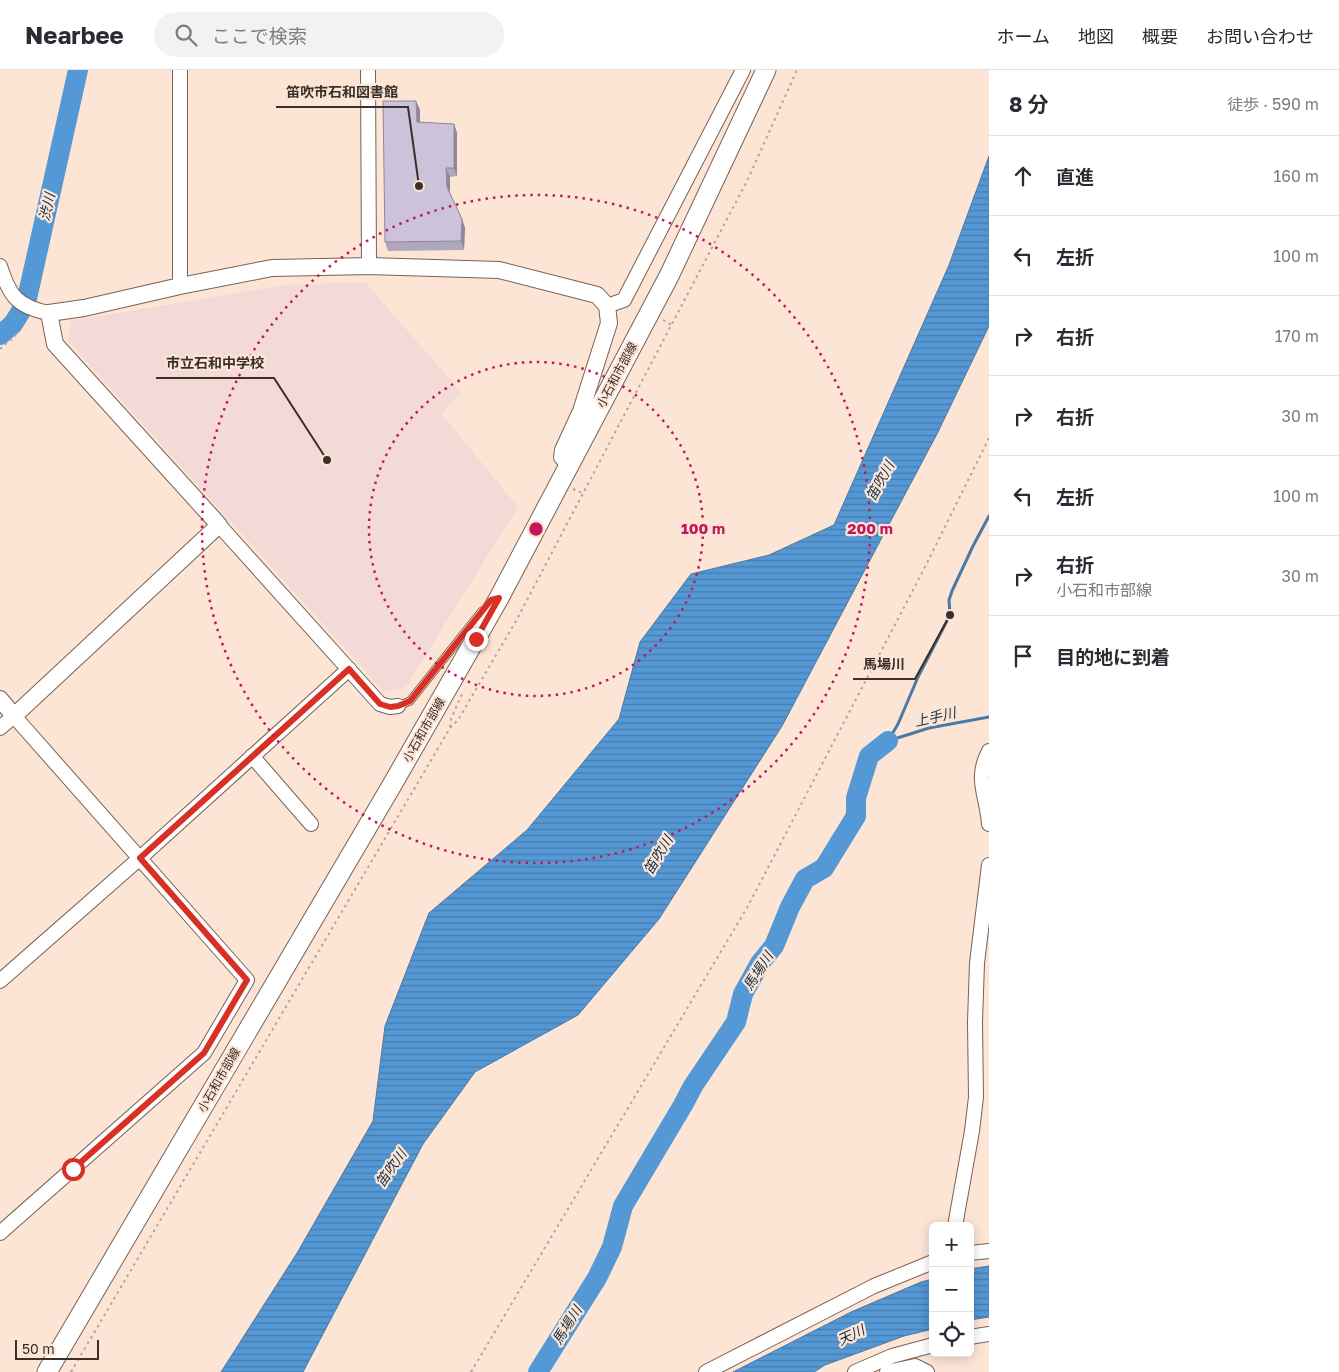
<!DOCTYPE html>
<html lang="ja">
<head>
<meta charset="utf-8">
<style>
  body { margin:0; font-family:"Golos Text","Noto Sans JP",sans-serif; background:#f2f2f3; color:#2b2b33 }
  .controls { position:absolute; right:15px; bottom:15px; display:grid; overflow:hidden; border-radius:8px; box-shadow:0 2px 12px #0003 }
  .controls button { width:45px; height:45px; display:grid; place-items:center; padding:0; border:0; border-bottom:1px solid #e1e1e2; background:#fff; color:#2b2b33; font:25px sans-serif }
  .scale { position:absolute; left:15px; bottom:12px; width:84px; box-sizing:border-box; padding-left:5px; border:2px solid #39302a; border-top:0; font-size:14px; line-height:18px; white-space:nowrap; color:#39302a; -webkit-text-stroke:4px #fde5d6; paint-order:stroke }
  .stop { position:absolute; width:15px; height:15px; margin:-11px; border:4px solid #d93025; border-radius:50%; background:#fff }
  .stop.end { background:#d93025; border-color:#fff; box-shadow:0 1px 5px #0008 }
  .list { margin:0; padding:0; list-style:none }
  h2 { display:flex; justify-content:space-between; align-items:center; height:65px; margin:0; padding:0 20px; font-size:21px }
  h2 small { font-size:16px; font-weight:400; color:#7c7c81 }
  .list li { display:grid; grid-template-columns:32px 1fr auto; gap:15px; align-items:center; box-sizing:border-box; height:80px; padding:0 20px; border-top:1px solid #e1e1e2 }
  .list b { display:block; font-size:19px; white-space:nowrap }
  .list p { margin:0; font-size:16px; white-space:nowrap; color:#7c7c81 }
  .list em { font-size:16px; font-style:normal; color:#7c7c81 }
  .icon { flex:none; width:28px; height:28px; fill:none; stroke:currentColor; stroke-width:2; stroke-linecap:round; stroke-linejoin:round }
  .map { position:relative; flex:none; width:989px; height:1302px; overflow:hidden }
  header { display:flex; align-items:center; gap:30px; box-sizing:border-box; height:70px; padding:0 25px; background:#fff; border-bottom:1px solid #e1e1e2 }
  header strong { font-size:24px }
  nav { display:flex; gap:28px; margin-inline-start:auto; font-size:18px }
  .search { width:350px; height:45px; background:#f2f2f3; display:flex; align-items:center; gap:12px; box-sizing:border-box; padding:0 18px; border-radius:28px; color:#7c7c81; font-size:19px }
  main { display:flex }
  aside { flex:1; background:#fff }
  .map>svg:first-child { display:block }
  .education { fill:#f4dad6 }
  .water { fill:url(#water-rules); stroke:#4c79a2 }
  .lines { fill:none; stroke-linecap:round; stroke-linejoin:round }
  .stream { stroke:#4c79a2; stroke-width:3 }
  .river { stroke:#5498d5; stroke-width:20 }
  .service-casing { stroke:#776254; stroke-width:9 }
  .minor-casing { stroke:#776254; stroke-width:16 }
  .tertiary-casing { stroke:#776254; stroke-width:18 }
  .secondary-casing { stroke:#776254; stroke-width:21 }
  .path { stroke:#b5a397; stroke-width:2; stroke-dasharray:2.5 4; stroke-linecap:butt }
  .service { stroke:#fff; stroke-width:7 }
  .minor { stroke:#fff; stroke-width:14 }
  .tertiary { stroke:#fff; stroke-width:16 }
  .secondary { stroke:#fff; stroke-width:19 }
  .wall { fill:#afa8bc }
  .shaded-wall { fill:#8f8899 }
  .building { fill:#ccc3db; stroke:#8f8899 }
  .route { stroke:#d93025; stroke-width:6 }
  .ring { fill:none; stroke:#c2185b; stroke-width:2.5; stroke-dasharray:2.5 5 }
  .labels { text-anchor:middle; stroke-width:4.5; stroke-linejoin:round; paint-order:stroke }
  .street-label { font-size:12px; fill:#39302a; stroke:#fde5d6 }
  .water-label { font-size:14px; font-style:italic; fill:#112e47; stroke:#fde5d6 }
  .centre { fill:#c2185b; stroke:#fde5d6; stroke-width:2.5 }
  .ring-label { font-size:15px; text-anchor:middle; font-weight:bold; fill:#c2185b; stroke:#fde5d6; stroke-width:4.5; stroke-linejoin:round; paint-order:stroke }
  .leader { fill:none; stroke:#39302a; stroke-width:2 }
  .callout-dot { fill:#39302a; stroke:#fde5d6; stroke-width:2 }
  .callout-label { font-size:14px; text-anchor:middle; font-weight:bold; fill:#39302a; stroke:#fde5d6; stroke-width:4.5; stroke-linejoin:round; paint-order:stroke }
</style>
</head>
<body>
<header>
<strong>Nearbee</strong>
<div class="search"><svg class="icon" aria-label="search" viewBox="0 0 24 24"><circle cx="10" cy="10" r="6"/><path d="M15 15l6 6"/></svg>ここで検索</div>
<nav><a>ホーム</a><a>地図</a><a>概要</a><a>お問い合わせ</a></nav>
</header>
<main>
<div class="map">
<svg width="989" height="1302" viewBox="0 0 989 1302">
  <defs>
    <pattern id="water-rules" width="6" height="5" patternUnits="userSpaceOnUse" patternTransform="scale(1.25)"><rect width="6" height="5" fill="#5498d5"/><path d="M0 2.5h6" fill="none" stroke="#477cad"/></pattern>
  </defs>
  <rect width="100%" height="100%" fill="#fde5d6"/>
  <polygon class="education" points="365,212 462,323 441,343 518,437 406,617 384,622 68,271 71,251 283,215"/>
  <g class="water">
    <polygon points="989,86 989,256 938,362 782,656 659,849 578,945 475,1002 423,1074 303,1302 221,1302 297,1183 373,1051 385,956 429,843 527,760 619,649 640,572 691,504 769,485 834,455 949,195"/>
    <polygon points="989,1196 989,1247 970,1250 970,1199"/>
    <polygon points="933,1209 933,1259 904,1266 825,1295 814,1302 733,1302 851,1242 921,1212"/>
  </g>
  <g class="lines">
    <g class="stream">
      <polyline points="888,671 898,654 918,607 950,545 949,530 952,521 973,476 989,446"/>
      <polyline points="888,671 929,658 989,647"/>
    </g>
    <g class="river">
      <polyline points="0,265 13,254 26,233 78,0"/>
      <polyline points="538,1302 597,1208 612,1177 623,1136 683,1035 693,1016 736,952 743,924 760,893 774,876 790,837 805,809 824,798 856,746 856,728 869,686 888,671"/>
    </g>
    <defs>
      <polyline id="service" points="398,636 410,631 482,541"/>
      <g id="minor">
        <polyline points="180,0 180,216"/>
        <polyline points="368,0 369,196"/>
        <path d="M0 196C9 225 17 237 49 243"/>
        <polyline points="607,236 624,230 743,0"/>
        <polyline points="219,455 380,634 390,637 398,636"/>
        <polyline points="0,658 14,646 247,910 204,983 0,1163"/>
        <path d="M989 681C974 709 987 725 989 754"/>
        <polyline points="252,686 311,754"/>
        <polyline points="0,911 140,788 349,599"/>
        <polyline points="955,1156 972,1061 976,1027 975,952 977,893 989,795"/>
        <polyline points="970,1183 989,1181"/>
        <polyline points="970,1267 989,1264"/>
        <polyline points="706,1302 874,1216 933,1192"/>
        <polyline points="855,1302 892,1286 933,1275"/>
        <polyline points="887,1302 915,1296 927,1302"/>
      </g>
      <polyline id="tertiary" points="0,629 14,646 219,455 55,274 49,243 84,238 180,216 272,198 369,196 499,200 597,225 607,236 609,253 581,341 563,380 562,387 570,396"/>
      <polyline id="secondary" points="47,1302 392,715 499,528 669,206 766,0"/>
    </defs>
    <use href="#service" class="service-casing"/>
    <use href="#minor" class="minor-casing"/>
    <use href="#tertiary" class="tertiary-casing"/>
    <use href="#secondary" class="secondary-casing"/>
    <g class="path">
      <polyline points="663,250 672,255"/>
      <polyline points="0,279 16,265"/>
      <polyline points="573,419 582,423"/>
      <polyline points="450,657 451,649 462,624"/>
      <polyline points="71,1302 450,658 458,650 516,551 748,109 797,0"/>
      <polyline points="471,1302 748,836 924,499 989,368"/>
    </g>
    <use href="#service" class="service"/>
    <use href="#minor" class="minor"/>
    <use href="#tertiary" class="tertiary"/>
    <use href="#secondary" class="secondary"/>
  </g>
  <polygon class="wall" points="416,31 420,40 420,52 454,54 457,63 457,106 450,107 450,124 462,149 465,158 464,180 388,181 385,172"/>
  <g class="shaded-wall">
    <polygon points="416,31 420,40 420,61 417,52"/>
    <polygon points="454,54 457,63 457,106 454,98"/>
    <polygon points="446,98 450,107 450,126 447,117"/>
    <polygon points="462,149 465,158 464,180 461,171"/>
  </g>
  <polygon class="building" points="383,31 416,31 417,52 454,54 454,98 446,98 447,117 462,149 461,171 385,172"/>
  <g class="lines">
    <polyline class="route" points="73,1099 204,983 247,910 140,788 349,599 380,634 390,637 398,636 410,631 491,530 499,528 476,569"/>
  </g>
  <g class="ring">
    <circle cx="536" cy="459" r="167"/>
    <circle cx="536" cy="459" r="334"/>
  </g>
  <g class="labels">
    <g class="street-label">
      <text transform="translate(617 305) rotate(-62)" y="4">小石和市部線</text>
      <text transform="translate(424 660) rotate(-60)" y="4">小石和市部線</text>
      <text transform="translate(219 1010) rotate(-60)" y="4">小石和市部線</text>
    </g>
    <g class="water-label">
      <text transform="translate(47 137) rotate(-77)" y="5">渋川</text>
      <text transform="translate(880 411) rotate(-61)" y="5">笛吹川</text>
      <text transform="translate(935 647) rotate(-13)" y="5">上手川</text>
      <text transform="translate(658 785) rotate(-59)" y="5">笛吹川</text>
      <text transform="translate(758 901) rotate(-57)" y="5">馬場川</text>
      <text transform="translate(391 1098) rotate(-55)" y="5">笛吹川</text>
      <text transform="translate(567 1255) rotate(-58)" y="5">馬場川</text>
      <text transform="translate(851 1265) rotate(-25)" y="5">天川</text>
    </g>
  </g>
  <circle cx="536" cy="459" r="8" class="centre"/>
  <g class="ring-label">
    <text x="703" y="464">100 m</text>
    <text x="870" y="464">200 m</text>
  </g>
  <path class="leader" d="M419 116L408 37H276M327 390L274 308H156M950 545L915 609H853"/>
  <g class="callout-dot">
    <circle cx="419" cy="116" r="5"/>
    <circle cx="327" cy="390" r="5"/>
    <circle cx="950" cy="545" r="5"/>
  </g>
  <g class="callout-label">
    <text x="342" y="27">笛吹市石和図書館</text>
    <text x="215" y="298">市立石和中学校</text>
    <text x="884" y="599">馬場川</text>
  </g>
</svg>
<div class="controls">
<button>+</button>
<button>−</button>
<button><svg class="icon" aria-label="locate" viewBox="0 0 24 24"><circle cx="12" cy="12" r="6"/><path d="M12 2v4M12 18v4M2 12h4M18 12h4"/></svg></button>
</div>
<div class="scale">50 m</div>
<div class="stop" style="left:73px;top:1099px"></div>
<div class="stop end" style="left:476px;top:569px"></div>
</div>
<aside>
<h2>8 分<small>徒歩 · 590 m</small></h2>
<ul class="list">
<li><svg class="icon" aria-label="ahead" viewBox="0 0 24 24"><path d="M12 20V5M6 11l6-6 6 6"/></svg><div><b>直進</b></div><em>160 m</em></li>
<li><svg class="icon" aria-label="left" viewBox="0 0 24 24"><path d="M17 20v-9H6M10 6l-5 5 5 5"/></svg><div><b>左折</b></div><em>100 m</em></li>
<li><svg class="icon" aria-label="right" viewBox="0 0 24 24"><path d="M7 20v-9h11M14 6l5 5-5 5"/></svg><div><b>右折</b></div><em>170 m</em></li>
<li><svg class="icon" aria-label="right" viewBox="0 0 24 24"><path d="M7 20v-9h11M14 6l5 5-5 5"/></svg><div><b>右折</b></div><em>30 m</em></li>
<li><svg class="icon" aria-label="left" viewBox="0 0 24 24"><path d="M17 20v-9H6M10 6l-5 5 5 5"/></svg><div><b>左折</b></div><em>100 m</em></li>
<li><svg class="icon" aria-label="right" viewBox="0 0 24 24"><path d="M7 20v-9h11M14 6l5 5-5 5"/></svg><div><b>右折</b><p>小石和市部線</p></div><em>30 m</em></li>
<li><svg class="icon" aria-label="arrive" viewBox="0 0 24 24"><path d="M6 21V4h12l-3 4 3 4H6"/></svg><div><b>目的地に到着</b></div></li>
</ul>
</aside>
</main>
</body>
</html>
